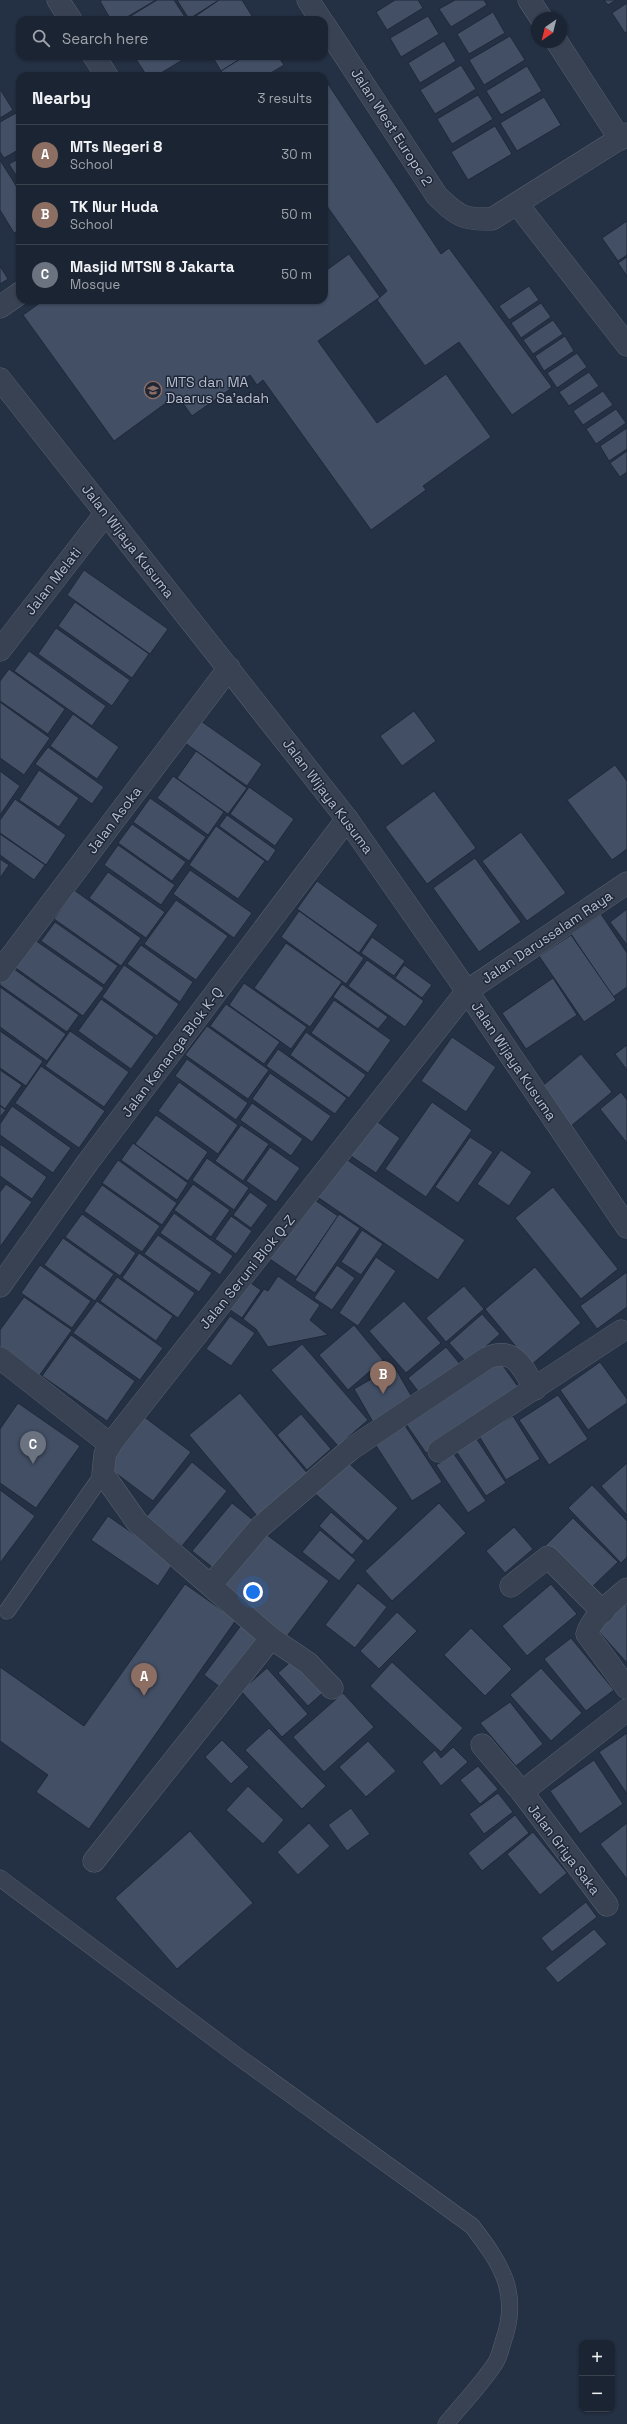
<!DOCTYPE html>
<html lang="en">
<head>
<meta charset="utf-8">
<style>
  body { margin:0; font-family:"Space Grotesk",sans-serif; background:#242c3a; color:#f1f3f6 }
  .controls { position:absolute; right:12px; bottom:12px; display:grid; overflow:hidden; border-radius:8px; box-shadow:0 1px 3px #0004 }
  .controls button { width:36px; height:36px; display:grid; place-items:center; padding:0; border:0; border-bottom:1px solid #39414d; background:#1b2432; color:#f1f3f6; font:20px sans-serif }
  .compass { position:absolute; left:531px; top:12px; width:36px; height:36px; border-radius:50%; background:#1b2432; box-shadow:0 1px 3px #0004; rotate:215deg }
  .you { position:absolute; left:253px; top:1592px; width:14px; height:14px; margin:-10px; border:3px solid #fff; border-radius:50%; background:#1a73e8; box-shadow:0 0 0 6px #1a73e833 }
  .badge { display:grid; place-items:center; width:26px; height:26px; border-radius:50%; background:#8c9099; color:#fff; font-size:13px; font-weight:700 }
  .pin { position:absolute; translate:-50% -33px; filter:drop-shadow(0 1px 2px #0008) }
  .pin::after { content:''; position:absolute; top:21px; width:14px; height:12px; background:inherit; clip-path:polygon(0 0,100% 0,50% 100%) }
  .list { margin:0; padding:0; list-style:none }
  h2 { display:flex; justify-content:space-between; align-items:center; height:52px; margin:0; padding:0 16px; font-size:17px }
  h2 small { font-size:13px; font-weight:400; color:#a0a4ac }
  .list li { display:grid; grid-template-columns:26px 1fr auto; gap:12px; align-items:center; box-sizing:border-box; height:60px; padding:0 16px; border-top:1px solid #39414d }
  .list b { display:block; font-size:15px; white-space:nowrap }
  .list p { margin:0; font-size:13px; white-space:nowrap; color:#a0a4ac }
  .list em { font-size:13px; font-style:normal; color:#a0a4ac }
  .icon { flex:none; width:22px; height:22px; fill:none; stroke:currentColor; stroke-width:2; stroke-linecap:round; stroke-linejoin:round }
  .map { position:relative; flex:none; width:627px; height:2424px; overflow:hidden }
  .search { position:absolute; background:#1b2432; box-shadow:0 1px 3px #0004; left:16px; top:16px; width:312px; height:44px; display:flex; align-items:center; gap:10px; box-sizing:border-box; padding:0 14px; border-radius:12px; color:#a0a4ac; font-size:15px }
  .panel { position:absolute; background:#1b2432; box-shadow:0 1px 3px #0004; left:16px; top:72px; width:312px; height:232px; border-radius:12px }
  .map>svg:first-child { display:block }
  .building { fill:#434f65; stroke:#20293a }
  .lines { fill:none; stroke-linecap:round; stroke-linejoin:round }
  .lane-casing { stroke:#576070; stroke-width:17 }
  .street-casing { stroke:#576070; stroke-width:23 }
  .lane { stroke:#394252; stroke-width:16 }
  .street { stroke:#394252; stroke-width:22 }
  .labels { text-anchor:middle; stroke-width:3; stroke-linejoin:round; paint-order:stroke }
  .street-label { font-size:14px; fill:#b6bdcc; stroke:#1e2738 }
  .poi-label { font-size:14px; fill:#b6bdcc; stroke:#1e2738; text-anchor:start }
</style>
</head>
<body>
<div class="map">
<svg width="627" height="2424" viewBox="0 0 627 2424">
  <rect width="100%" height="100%" fill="#243043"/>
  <g class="building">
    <polygon points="102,0 156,0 122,20 111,20 100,1"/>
    <polygon points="157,0 174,0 185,17 181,20 124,20"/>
    <polygon points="177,0 219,0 189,19"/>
    <polygon points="219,0 242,0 252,16 245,20 190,20"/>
    <polygon points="395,0 418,0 423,8 387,30 376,12"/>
    <polygon points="455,0 484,0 487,5 451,27 439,9"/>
    <polygon points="604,0 616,0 608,5"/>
    <polygon points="627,3 627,32 625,33 612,13"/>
    <polygon points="493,12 505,33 469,54 457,34"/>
    <polygon points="428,16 439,34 401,57 390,38"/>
    <polygon points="510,36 525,60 484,85 469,60"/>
    <polygon points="444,41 456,61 420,83 408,63"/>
    <polygon points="134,56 189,56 156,76 147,76"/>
    <polygon points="212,56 245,56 221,71"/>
    <polygon points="245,56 278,56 284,65 266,76 224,76 221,71"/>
    <polygon points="461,65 476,89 435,114 420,90"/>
    <polygon points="527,66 542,91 501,115 486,91"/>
    <polygon points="324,78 441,254 449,248 552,387 512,415 459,342 425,366 377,300 387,291 324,202"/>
    <polygon points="0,89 13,110 0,118"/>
    <polygon points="478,95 493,119 452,144 437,119"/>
    <polygon points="544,97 561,125 517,151 500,123"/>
    <polygon points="16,113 20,119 20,149 4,158 0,152 0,122"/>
    <polygon points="495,126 512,154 468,180 451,152"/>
    <polygon points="20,158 20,182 9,164"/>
    <polygon points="0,160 20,192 20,230 14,233 0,210"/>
    <polygon points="627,221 627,255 618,261 602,238"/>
    <polygon points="349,254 380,297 318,341 377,423 446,374 491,437 423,486 426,490 371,530 263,380 257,385 250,375 192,416 177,395 114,441 23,315 44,300 324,300 324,272"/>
    <polygon points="627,257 627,276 618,263"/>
    <polygon points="0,266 8,279 0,284"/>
    <polygon points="529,286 539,300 509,320 499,306"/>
    <polygon points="541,303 551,317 521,338 511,323"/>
    <polygon points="553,320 563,334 533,354 523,340"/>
    <polygon points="565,336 574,351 544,371 535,356"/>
    <polygon points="577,353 587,367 557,388 547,373"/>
    <polygon points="589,372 599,386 569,406 559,392"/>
    <polygon points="603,391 613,405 583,425 573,411"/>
    <polygon points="616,409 626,423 596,444 586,429"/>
    <polygon points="627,428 627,449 609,461 600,446"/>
    <polygon points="627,451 627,472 620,477 610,463"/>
    <polygon points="84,570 168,629 150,654 67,595"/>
    <polygon points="75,602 149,654 132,678 58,626"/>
    <polygon points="56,628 130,680 112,706 38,654"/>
    <polygon points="29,651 106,706 92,726 14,671"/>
    <polygon points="9,669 65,709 48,734 0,701 0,681"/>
    <polygon points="0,702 50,738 24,775 0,758"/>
    <polygon points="414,711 436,741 402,766 380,736"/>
    <polygon points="73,714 119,747 97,779 50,746"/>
    <polygon points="201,721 262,764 247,786 185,743"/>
    <polygon points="48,747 104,787 92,804 35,764"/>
    <polygon points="196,751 247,788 228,814 177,778"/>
    <polygon points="615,765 627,781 627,849 612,860 567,800"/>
    <polygon points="39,770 79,798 59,827 19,800"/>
    <polygon points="0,771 20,786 0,815"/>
    <polygon points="173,776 224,812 208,835 157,798"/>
    <polygon points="249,787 294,819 275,846 230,814"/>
    <polygon points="434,791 476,848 427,884 385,827"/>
    <polygon points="150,798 206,837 189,861 133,822"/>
    <polygon points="15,799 66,835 46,865 0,833 0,820"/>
    <polygon points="227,815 276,850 268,862 219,826"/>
    <polygon points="132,824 186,862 172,881 118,843"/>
    <polygon points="216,826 265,861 238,899 189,865"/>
    <polygon points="521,832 566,893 527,921 482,861"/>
    <polygon points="0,834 45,865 34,880 0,855"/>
    <polygon points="118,845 175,885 161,905 104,865"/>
    <polygon points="475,858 521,922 479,952 433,888"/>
    <polygon points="0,859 9,865 0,878"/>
    <polygon points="190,870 252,913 234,938 173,894"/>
    <polygon points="108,872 165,912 146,938 89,898"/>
    <polygon points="317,881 378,925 359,953 297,909"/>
    <polygon points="74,890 141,938 121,966 54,919"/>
    <polygon points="176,900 228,936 196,980 144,944"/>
    <polygon points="627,909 627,945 610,922"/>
    <polygon points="299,911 364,958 346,984 281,937"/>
    <polygon points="601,914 627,953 627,987 613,997 571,934"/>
    <polygon points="55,922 118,966 104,985 41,941"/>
    <polygon points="571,935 616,1000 584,1022 539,956"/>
    <polygon points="372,937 405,961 394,976 361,953"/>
    <polygon points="32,938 104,988 83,1016 13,966"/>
    <polygon points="286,943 342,982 310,1027 254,988"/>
    <polygon points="141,945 193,982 180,1002 127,964"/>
    <polygon points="367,960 424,1001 405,1027 348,986"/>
    <polygon points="7,964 79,1015 67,1032 0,985 0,974"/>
    <polygon points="124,965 179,1004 157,1036 102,997"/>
    <polygon points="404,965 432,985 422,998 395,978"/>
    <polygon points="553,978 577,1015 526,1049 502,1013"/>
    <polygon points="244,983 307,1027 291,1049 229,1005"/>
    <polygon points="342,984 388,1017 378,1029 333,997"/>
    <polygon points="0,987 66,1034 47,1061 0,1027"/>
    <polygon points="101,999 154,1037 131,1069 78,1031"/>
    <polygon points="334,1000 391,1040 368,1073 311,1033"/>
    <polygon points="226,1004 280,1042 264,1064 210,1026"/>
    <polygon points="207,1026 269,1070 248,1099 185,1055"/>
    <polygon points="0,1031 43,1061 26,1086 0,1068"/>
    <polygon points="70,1031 129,1072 104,1107 45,1066"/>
    <polygon points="306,1032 366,1075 349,1098 290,1055"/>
    <polygon points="452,1037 496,1067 466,1112 421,1081"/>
    <polygon points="627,1045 627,1070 615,1054"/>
    <polygon points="278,1049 347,1098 335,1114 266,1066"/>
    <polygon points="581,1054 612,1092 571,1126 540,1088"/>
    <polygon points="187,1059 248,1103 236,1120 175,1076"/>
    <polygon points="41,1066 105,1111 79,1148 15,1103"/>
    <polygon points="0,1070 22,1085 5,1109 0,1105"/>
    <polygon points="270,1073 331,1116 312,1142 252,1099"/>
    <polygon points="179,1082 238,1125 218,1154 158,1111"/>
    <polygon points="621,1092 627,1100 627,1143 600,1109"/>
    <polygon points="432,1102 472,1130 426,1197 385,1169"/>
    <polygon points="252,1103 303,1139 291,1156 240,1120"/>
    <polygon points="0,1106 6,1110 0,1117"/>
    <polygon points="12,1106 71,1148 53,1173 0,1135 0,1124"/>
    <polygon points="156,1115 208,1152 188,1181 135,1144"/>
    <polygon points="372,1118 400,1138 376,1173 348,1154"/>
    <polygon points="241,1125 269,1144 243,1181 215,1161"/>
    <polygon points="470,1137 493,1152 458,1203 435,1187"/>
    <polygon points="133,1143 188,1183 177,1200 121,1160"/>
    <polygon points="0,1144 47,1177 32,1199 0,1176"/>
    <polygon points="270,1147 300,1168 276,1202 246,1181"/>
    <polygon points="501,1150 532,1172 509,1206 477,1184"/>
    <polygon points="343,1157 465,1240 438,1280 316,1196"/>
    <polygon points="207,1158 249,1188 234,1210 192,1180"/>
    <polygon points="118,1160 177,1203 162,1225 102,1183"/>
    <polygon points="6,1184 32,1202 0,1247 0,1192"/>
    <polygon points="193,1184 230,1210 211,1237 174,1210"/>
    <polygon points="102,1185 160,1226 142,1252 84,1211"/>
    <polygon points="553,1187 618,1269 581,1299 515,1218"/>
    <polygon points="250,1192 268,1205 251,1228 233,1215"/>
    <polygon points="309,1196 338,1216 296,1277 267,1257"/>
    <polygon points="174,1213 233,1256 220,1275 160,1233"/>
    <polygon points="82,1214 136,1253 120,1276 65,1237"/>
    <polygon points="339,1214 360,1228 315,1293 295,1280"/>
    <polygon points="231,1216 252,1231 236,1254 215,1239"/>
    <polygon points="362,1230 383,1244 361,1275 341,1262"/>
    <polygon points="158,1235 212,1273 199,1292 144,1254"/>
    <polygon points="63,1238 114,1274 95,1301 44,1265"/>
    <polygon points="139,1253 195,1293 178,1318 122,1278"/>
    <polygon points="376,1257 396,1271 358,1326 339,1313"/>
    <polygon points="40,1265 91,1301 72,1328 21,1293"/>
    <polygon points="337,1265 355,1278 332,1310 314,1298"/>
    <polygon points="535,1267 581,1323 531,1365 485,1309"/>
    <polygon points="627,1272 627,1307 597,1329 580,1306"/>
    <polygon points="278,1276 320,1305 310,1320 328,1335 268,1347 256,1329 243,1319 264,1289 268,1291"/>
    <polygon points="117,1277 173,1316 156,1341 100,1301"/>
    <polygon points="245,1279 261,1290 242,1318 226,1307"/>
    <polygon points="464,1286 484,1309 446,1342 426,1318"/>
    <polygon points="24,1297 72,1330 39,1376 0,1348 0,1330"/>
    <polygon points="97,1301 163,1348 140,1380 73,1333"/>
    <polygon points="404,1301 441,1343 406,1373 369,1331"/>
    <polygon points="482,1314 500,1334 467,1363 449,1343"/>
    <polygon points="230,1316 255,1333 231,1366 206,1349"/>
    <polygon points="354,1325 383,1360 348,1390 319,1355"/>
    <polygon points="71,1335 135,1381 107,1421 42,1376"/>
    <polygon points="302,1344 368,1420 338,1446 271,1370"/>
    <polygon points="446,1347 460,1364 421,1395 408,1378"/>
    <polygon points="496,1356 519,1388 426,1453 404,1421"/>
    <polygon points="600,1362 627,1399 627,1403 588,1430 560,1390"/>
    <polygon points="394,1366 413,1399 373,1422 354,1389"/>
    <polygon points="240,1393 308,1474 257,1516 189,1435"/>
    <polygon points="558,1395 588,1439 549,1465 519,1420"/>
    <polygon points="18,1403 80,1446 36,1508 0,1483 0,1429"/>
    <polygon points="301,1414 331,1449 307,1470 277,1435"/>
    <polygon points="143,1416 191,1452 153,1501 105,1465"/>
    <polygon points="513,1416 540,1459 506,1480 479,1436"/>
    <polygon points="404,1424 442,1482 412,1501 375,1444"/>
    <polygon points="474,1435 506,1483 486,1496 454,1448"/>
    <polygon points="454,1454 486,1501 468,1513 436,1465"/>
    <polygon points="343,1458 398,1508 368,1541 312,1491"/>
    <polygon points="192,1462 227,1491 182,1546 146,1517"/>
    <polygon points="627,1463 627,1515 601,1486"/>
    <polygon points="592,1485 627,1521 627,1557 621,1563 568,1508"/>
    <polygon points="0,1490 35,1516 0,1563"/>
    <polygon points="232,1503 257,1523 217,1571 192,1551"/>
    <polygon points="439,1503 466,1533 392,1601 365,1571"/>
    <polygon points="331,1512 364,1541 352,1555 319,1526"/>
    <polygon points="108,1516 174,1562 158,1586 91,1540"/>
    <polygon points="573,1518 618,1562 589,1590 545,1546"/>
    <polygon points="514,1527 533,1549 505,1573 486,1551"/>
    <polygon points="320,1530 356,1560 339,1581 302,1552"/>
    <polygon points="263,1532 329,1581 287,1636 222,1588"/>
    <polygon points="358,1583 387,1607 355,1648 325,1625"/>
    <polygon points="185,1584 236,1620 89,1829 36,1792 48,1775 0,1741 0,1667 84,1726"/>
    <polygon points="551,1584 577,1614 527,1656 502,1626"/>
    <polygon points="627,1600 627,1663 595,1627"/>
    <polygon points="397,1612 417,1631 379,1669 360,1651"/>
    <polygon points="242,1624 262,1640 224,1690 204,1675"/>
    <polygon points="471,1628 512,1669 485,1696 444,1655"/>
    <polygon points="571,1638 614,1690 586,1711 544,1659"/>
    <polygon points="297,1656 327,1689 308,1706 278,1673"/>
    <polygon points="392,1662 463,1728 441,1752 370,1686"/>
    <polygon points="267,1668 308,1714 282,1737 241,1691"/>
    <polygon points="541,1668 582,1713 551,1741 510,1695"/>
    <polygon points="343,1693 374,1727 324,1772 293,1737"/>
    <polygon points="510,1702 543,1744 516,1766 480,1723"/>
    <polygon points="269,1728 326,1786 302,1809 245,1750"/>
    <polygon points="627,1733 627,1794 599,1752"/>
    <polygon points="222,1740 249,1767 231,1784 205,1757"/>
    <polygon points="368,1741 396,1771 366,1797 339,1767"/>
    <polygon points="453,1747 468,1762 441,1786 422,1762 435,1750 441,1758"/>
    <polygon points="594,1760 623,1804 580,1834 550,1791"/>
    <polygon points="478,1766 498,1789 480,1804 460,1780"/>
    <polygon points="248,1786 284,1820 263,1844 226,1810"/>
    <polygon points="498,1793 513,1812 484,1834 469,1814"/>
    <polygon points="351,1808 370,1834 347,1851 328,1825"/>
    <polygon points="515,1815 529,1833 482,1871 468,1853"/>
    <polygon points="309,1823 330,1846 298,1875 277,1852"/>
    <polygon points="627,1823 627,1879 600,1844"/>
    <polygon points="190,1831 253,1903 177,1969 115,1898"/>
    <polygon points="533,1832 567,1873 540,1895 507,1854"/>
    <polygon points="586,1902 597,1917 552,1952 541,1938"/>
    <polygon points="594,1929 607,1944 558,1983 545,1968"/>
  </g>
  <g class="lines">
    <defs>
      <g id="lane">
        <polyline points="7,1611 103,1474"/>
        <path d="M0 1878 236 2055 472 2226C501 2264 521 2293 503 2342 501 2349 499 2357 496 2362 482 2384 462 2404 446 2424"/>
      </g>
      <g id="street">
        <polyline points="58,0 71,20"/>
        <polyline points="308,0 321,20"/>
        <polyline points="529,0 541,18"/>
        <path d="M324 24 437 196C458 216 463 220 492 219L627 134"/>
        <polyline points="557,42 620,139"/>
        <polyline points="94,56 107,76"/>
        <polyline points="518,205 627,345"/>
        <polyline points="0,307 20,293"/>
        <polyline points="0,379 347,819 467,991 627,1227"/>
        <polyline points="0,650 106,513"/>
        <polyline points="0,971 229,668"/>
        <polyline points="0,1286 88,1162 347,819"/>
        <polyline points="0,1358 107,1442 113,1441 467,991 627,883"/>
        <polyline points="439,1451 621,1331"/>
        <path d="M211 1585 260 1527 351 1449 487 1358C515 1346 523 1368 535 1389"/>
        <polyline points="511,1586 548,1557 603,1612"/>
        <path d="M627 1589C614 1600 592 1617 587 1634L627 1688"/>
        <polyline points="271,1638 308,1663 332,1688"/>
        <polyline points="482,1745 522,1792 607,1905"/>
        <polyline points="522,1792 627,1710"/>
        <polyline points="94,1861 271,1638 137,1522 103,1474 105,1454 113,1441"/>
      </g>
    </defs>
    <use href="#lane" class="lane-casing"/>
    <use href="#street" class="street-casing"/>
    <use href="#lane" class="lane"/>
    <use href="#street" class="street"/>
  </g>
  <defs>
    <symbol id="school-ring" viewBox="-11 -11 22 22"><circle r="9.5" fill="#1e2738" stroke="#8d6e63" stroke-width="1.5"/><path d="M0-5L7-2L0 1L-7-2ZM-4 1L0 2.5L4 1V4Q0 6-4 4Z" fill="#8d6e63"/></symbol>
  </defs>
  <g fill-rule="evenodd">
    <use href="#school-ring" x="143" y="380" width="20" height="20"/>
  </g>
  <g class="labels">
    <g class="street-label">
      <text transform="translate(392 127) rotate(57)" y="5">Jalan West Europe 2</text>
      <text transform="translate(128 541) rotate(52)" y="5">Jalan Wijaya Kusuma</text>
      <text transform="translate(53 581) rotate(-52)" y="5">Jalan Melati</text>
      <text transform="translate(328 796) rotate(53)" y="5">Jalan Wijaya Kusuma</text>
      <text transform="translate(114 820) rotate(-53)" y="5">Jalan Asoka</text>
      <text transform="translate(547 937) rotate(-34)" y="5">Jalan Darussalam Raya</text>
      <text transform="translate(172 1052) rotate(-53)" y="5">Jalan Kenanga Blok K-Q</text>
      <text transform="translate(514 1061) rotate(56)" y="5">Jalan Wijaya Kusuma</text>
      <text transform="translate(247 1272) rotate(-51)" y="5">Jalan Seruni Blok Q-Z</text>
      <text transform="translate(564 1849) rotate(53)" y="5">Jalan Griya Saka</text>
    </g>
    <g class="poi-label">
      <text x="166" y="387">MTS dan MA<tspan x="166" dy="16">Daarus Sa'adah</tspan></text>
    </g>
  </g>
</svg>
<div class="controls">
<button>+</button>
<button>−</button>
</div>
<svg class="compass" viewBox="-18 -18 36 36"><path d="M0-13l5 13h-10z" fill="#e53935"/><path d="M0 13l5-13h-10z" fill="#a0a4ac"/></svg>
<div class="you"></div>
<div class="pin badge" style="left:144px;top:1696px;background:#8d6e63">A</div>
<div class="pin badge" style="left:383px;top:1394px;background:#8d6e63">B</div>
<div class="pin badge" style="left:33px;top:1464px;background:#6b7280">C</div>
<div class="search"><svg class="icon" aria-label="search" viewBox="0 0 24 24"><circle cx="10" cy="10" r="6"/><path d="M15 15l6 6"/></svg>Search here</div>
<section class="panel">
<h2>Nearby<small>3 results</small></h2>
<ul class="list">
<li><span class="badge" style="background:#8d6e63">A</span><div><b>MTs Negeri 8</b><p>School</p></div><em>30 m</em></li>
<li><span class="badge" style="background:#8d6e63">B</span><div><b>TK Nur Huda</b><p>School</p></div><em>50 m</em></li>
<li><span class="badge" style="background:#6b7280">C</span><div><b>Masjid MTSN 8 Jakarta</b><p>Mosque</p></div><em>50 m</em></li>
</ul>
</section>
</div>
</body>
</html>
